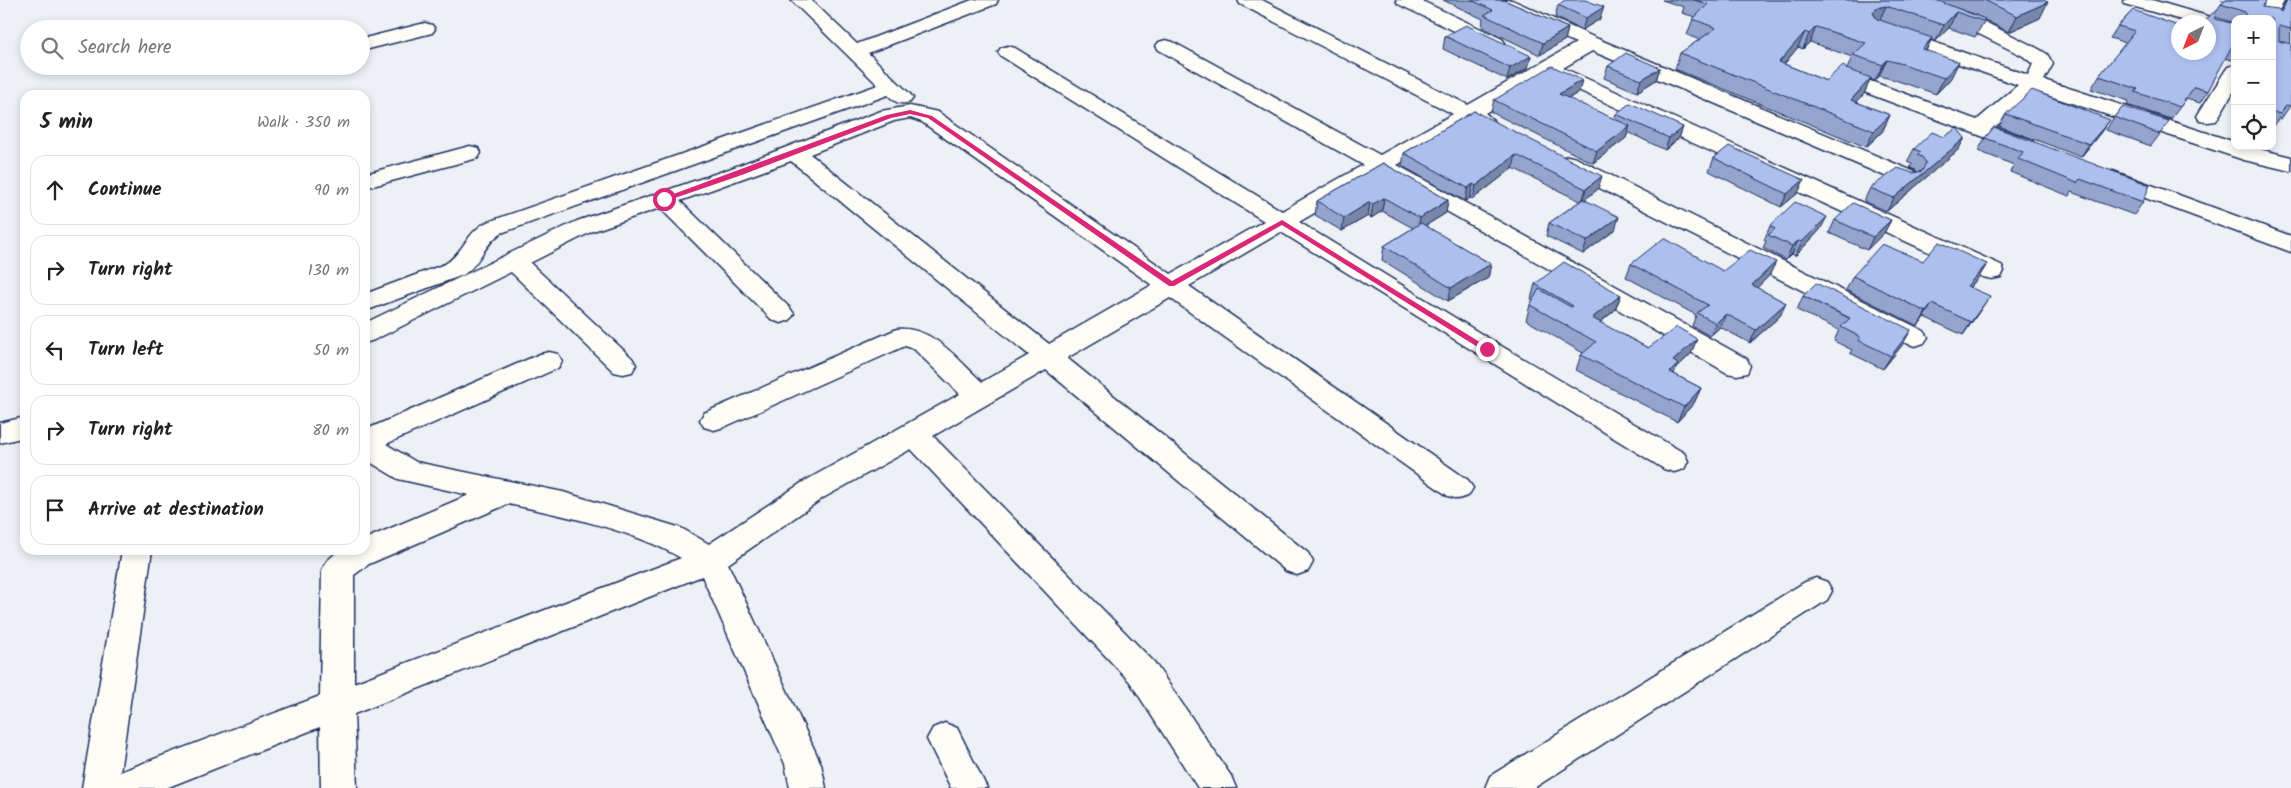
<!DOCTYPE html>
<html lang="en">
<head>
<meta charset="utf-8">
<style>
  body { margin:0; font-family:Kalam,sans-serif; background:#f6f6f6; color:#222 }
  .controls { position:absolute; right:15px; top:15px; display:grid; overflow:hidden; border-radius:10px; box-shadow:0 2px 8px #0003 }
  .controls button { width:45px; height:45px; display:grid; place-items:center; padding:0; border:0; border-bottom:1px solid #e0e0e0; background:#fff; color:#222; font:25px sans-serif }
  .compass { position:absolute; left:2171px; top:15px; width:45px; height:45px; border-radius:50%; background:#fff; box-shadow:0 2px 8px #0003; rotate:222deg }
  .stop { position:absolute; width:15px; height:15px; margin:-11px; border:4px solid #db2777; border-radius:50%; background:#fff }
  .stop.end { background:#db2777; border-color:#fff; box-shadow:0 1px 5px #0008 }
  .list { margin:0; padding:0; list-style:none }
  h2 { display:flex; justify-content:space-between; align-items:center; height:65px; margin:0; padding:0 20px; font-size:21px }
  h2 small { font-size:16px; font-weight:400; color:#767676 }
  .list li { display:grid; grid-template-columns:32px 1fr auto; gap:15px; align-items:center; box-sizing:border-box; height:70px; margin:0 10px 10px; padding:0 10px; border:1px solid #e0e0e0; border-radius:15px }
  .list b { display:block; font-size:19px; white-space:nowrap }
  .list em { font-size:16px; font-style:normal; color:#767676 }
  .icon { flex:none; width:28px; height:28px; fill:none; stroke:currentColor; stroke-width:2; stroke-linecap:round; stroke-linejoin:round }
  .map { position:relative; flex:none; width:2291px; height:788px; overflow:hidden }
  .search { position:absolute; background:#fff; box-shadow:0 2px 8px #0003; left:20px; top:20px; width:350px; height:55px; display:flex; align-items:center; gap:12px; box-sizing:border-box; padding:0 18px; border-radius:28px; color:#767676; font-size:19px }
  .panel { position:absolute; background:#fff; box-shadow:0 2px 8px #0003; left:20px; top:90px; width:350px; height:465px; border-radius:15px }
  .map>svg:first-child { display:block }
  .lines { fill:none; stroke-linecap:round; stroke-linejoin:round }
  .minor-casing { stroke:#1b2f5e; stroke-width:3 }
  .minor { fill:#fdfcf7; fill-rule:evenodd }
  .wall { fill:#94a4cd; stroke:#1b2f5e; fill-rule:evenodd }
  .shaded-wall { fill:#7886a7; stroke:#1b2f5e }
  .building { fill:#acbfee; stroke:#1b2f5e }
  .route { fill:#db2777 }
</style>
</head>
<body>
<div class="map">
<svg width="2291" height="788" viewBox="0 0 2291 788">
  <rect width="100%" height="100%" fill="#edf0f5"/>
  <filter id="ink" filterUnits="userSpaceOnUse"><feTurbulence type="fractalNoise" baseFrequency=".02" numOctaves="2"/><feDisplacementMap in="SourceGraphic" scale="10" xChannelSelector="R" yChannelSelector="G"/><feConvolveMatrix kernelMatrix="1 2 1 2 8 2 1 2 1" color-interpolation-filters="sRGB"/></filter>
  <g filter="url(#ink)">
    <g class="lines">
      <defs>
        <g id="minor">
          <path d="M791 0H811L857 44 972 0H998L996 4 868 53 910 94 913 98 910 102C900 105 896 103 888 95L501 233C484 244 480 264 463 275L365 311V294L445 264C462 254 467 233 485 223L878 85Z"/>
          <path d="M1238 0H1262L1468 105 1576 43 1489 4 1487 0H1512L1598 39 1915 172 1918 177 1915 182 1907 184 1899 182 1592 51 1563 68 2001 265 2004 271 2001 277 1992 279 1983 277 1548 76 1485 113 1493 120 1490 125 1482 126 1470 122 1397 165 1747 359 1750 366 1747 373 1737 375 1727 373 1561 276 1381 174 1299 222 1496 343 1684 453 1688 461 1684 469 1674 472 1664 469 1281 232 1189 286 1468 480 1473 488 1468 496 1458 499 1448 496 1170 298 1067 358 1308 553 1313 562 1308 571 1297 575 1286 571 1046 370 933 436 1154 662 1231 776 1236 788H1198L1130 682 911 449 823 498 728 564 821 764 826 788H790L785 764 702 576 354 714 357 788H321L320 727 166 788H82L122 550H152L120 772 320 696 322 570 327 561 339 550H365V539L469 495 398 479 365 459V430L540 354 549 352 558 354 562 361 558 368 386 444 416 462 563 492 681 528 709 544 803 482 960 394 914 349 905 346 724 427 714 430 704 427 700 420 704 413 897 329C933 326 958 360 982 382L1029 355 791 161 680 201 790 308 794 314 790 320 781 323 772 320 660 208 593 231 530 263 632 358 636 365 632 372 623 374 614 372 511 272 374 340 365 343V323L577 221 729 169 881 111 910 106 938 112 1171 274 1264 221 1001 56 998 52 1001 48 1008 46 1015 48 1282 211 1363 165 1159 50 1156 46 1159 42 1166 40 1173 42 1380 155 1453 114 1240 4ZM910 118 922 122 1152 285 1049 344 810 154 894 121ZM508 504C563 515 633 530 681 558L354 683V575L369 564Z"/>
          <polygon points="1396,0 1420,0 1502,39 1505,43 1502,47 1495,49 1488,47 1398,4"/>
          <polygon points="1904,0 1930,0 1973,16 2037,48 2047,54 2053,64 2044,80 2235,142 2235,146 2247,146 2291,157 2291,171 2244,160 2035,91 1995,127 2032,140 2035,145 2032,150 2024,152 1840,83 1837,79 1840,75 1847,73 1854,75 1977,120 2018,85 1886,38 1883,34 1886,30 1893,28 2028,75 2033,64 2023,56 1959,24 1906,4"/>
          <polygon points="2123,0 2152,0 2214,18 2217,22 2214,26 2208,27 2208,22 2188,22 2125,4"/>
          <polygon points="2267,0 2285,0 2272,22 2272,19 2256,19"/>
          <polygon points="425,23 432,25 435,29 432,33 361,51 361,39"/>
          <polygon points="2235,65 2235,89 2216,121 2208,122 2200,121 2197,116 2225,71 2228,67"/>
          <polygon points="470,146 478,148 481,153 478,158 365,188 365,174"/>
          <polygon points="1568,156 1576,158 1924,331 1928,337 1924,343 1915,346 1906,343 1560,168 1557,163 1560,158"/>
          <polygon points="2113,171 2291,236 2291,252 2105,183 2102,178 2105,173"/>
          <polygon points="25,417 25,437 0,443 0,423"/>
          <polygon points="1816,578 1827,582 1832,591 1827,600 1534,788 1485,788 1490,776 1805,582"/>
          <polygon points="945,723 957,728 987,788 951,788 927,739 933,728"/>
        </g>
      </defs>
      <use href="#minor" class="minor-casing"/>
      <use href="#minor" class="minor"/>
    </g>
    <g class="wall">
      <polygon points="1443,0 1504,0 1568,28 1565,40 1540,55 1482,27 1483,19"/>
      <path d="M1662 0H2043L2040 18 2009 32 1985 20 1975 37 1949 28 1936 41 1931 40 1926 51 1951 78 1936 94 1895 80 1879 76 1875 81 1870 79 1864 94 1856 102 1890 115 1882 132 1866 147 1675 69 1680 53 1700 40 1687 35 1693 19 1695 17 1682 13 1684 7ZM1950 6 1974 14 1981 18ZM1810 42 1852 57 1847 69 1826 81 1784 64 1798 47 1803 49Z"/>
      <polygon points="2221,0 2267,0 2262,7 2280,11 2287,0 2291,0 2290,106 2281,119 2279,118 2272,127 2272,19 2235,19 2235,23 2215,17 2215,19 2235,24 2235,61 2225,58 2208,91 2200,103 2186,99 2171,119 2127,105 2129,101 2091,89 2099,76 2126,43 2110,38 2118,26 2133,10 2178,52 2214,15 2221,4 2225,1"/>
      <polygon points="1558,5 1600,19 1582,30 1555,17"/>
      <polygon points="1445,36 1531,56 1528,68 1507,80 1443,49"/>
      <polygon points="1608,66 1660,68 1656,80 1637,92 1604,78"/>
      <polygon points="1582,80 1579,92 1568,99 1614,119 1616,114 1683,127 1679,138 1665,150 1628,132 1626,138 1593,163 1491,112 1494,100"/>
      <polygon points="2123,107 2160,134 2151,146 2106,130 2114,117"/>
      <polygon points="1474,111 1598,189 1584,200 1615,230 1583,254 1546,236 1549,223 1580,201 1513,168 1473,199 1470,198 1465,201 1402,166 1404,153"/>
      <polygon points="2006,114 2101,132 2081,157 1999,126"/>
      <polygon points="1994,127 2143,202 2134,215 2071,192 2069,196 2010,172 2014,165 1978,151 1985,138"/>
      <polygon points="1944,137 1965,138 1958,150 1887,211 1864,201 1870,188 1917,172 1916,170 1910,168 1912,164 1907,162 1914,149"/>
      <polygon points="1714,158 1798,193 1781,207 1709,171"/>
      <polygon points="1383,163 1448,200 1446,213 1425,226 1491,264 1488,278 1448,301 1382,260 1384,246 1413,228 1382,211 1371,218 1368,216 1342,231 1315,215 1317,201"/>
      <polygon points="1835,220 1891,220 1884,233 1867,250 1829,233"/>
      <polygon points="1770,226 1820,230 1795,256 1792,254 1786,260 1763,248 1766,241 1764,240"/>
      <polygon points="1923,261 1987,264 1979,277 1970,287 1981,309 1963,335 1924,317 1918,326 1846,290 1853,276"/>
      <polygon points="1631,264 1723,271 1769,276 1757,288 1786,303 1780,316 1750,343 1720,327 1710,336 1692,326 1696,315 1626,277"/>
      <polygon points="1535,284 1621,295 1615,310 1600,323 1648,348 1691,354 1676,368 1674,374 1701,388 1694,403 1677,422 1576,370 1581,355 1583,353 1526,320 1530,305 1533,300 1531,299"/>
      <polygon points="1803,296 1903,344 1883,369 1850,353 1852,350 1834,341 1839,330 1797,310"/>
    </g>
    <g class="shaded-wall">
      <polygon points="2048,2 2040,18 2009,32 2017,16"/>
      <polygon points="1886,6 1879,21 1873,13 1876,8"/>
      <polygon points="1604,7 1600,19 1582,30 1586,18"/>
      <polygon points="1956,12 1949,28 1936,41 1944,25"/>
      <polygon points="1816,27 1810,42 1803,49 1809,34"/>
      <polygon points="1568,28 1565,40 1540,55 1543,43"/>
      <polygon points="1805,32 1798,47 1773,78 1779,62"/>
      <polygon points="1932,38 1924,54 1922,49"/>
      <polygon points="1531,56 1528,68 1507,80 1510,68"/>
      <polygon points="1887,60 1879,76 1875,81 1883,65"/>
      <polygon points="1959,62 1951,78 1936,94 1944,78"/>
      <polygon points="1660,68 1656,80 1637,92 1641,80"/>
      <polygon points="1871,78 1864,94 1844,116 1851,100"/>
      <polygon points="1582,80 1579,92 1556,106 1559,94"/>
      <polygon points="1890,115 1882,132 1866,147 1874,131"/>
      <polygon points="2110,120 2101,132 2081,157 2089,144"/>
      <polygon points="1630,126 1626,138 1593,163 1597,151"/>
      <polygon points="1683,127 1679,138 1665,150 1669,138"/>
      <polygon points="1965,138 1958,150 1887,211 1894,198"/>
      <polygon points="1516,155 1513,168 1473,199 1476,186"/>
      <polygon points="1602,176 1598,189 1582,202 1586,189"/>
      <polygon points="1804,180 1798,193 1781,207 1787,194"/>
      <polygon points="1473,184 1470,198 1465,201 1468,188"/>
      <polygon points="1384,198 1382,211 1371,218 1373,204"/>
      <polygon points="1448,200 1446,213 1417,231 1420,218"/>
      <polygon points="1370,202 1368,216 1342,231 1344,218"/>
      <polygon points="1619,217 1615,230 1583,254 1587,241"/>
      <polygon points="1827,217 1820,230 1795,256 1802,242"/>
      <polygon points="1891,220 1884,233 1867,250 1873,237"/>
      <polygon points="1798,241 1792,254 1786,260 1792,246"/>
      <polygon points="1776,262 1769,276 1746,299 1752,285"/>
      <polygon points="1491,264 1488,278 1448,301 1451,288"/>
      <polygon points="1987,264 1979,277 1959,299 1967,286"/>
      <polygon points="1621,295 1615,310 1587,333 1592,318"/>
      <polygon points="1990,296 1963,335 1971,322"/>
      <polygon points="1786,303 1780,316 1750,343 1756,330"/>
      <polygon points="1932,304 1924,317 1918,326 1926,312"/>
      <polygon points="1726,314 1720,327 1710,336 1716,323"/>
      <polygon points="1911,330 1903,344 1883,369 1891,356"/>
      <polygon points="1697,339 1691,354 1676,368 1672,379 1664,387 1673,361"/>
      <polygon points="1701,388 1694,403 1677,422 1684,407"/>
    </g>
    <g class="building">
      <polygon points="1471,0 1504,0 1568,28 1543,43 1484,15 1493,10"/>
      <polygon points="1565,0 1585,0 1604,7 1586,18 1558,5"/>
      <polygon points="1694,0 1936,0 1985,19 1983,21 1956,12 1944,25 1886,6 1876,8 1873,13 1877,19 1932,38 1922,49 1959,62 1944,78 1903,64 1887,60 1883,65 1853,55 1866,43 1816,27 1809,34 1805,32 1779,62 1826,81 1843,65 1846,69 1871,78 1851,100 1890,115 1874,131 1680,53 1716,28 1693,19 1708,4"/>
      <polygon points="1984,0 2043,0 2048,2 2017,16"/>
      <polygon points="2226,0 2267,0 2262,7 2278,9 2281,12 2288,0 2291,0 2291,29 2279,26 2279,41 2291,44 2291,105 2290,106 2286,105 2281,114 2272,112 2272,19 2245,19 2245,12 2221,4"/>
      <polygon points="2133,10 2178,26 2178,52 2208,52 2208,22 2203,22 2214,12 2215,19 2235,24 2235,46 2232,46 2208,91 2194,87 2180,107 2135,92 2138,89 2099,76 2135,31 2118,26"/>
      <polygon points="1466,25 1531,56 1510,68 1445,36"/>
      <polygon points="1626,53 1660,68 1641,80 1608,66"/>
      <polygon points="1552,66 1582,80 1559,94 1630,126 1597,151 1494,100"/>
      <polygon points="2032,90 2110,120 2089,144 2006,114"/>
      <polygon points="1630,103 1683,127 1669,138 1616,114"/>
      <polygon points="2123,107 2169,121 2160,134 2114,117"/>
      <polygon points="1474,111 1602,176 1586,189 1516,155 1476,186 1473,184 1468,188 1404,153"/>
      <polygon points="1994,127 2150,185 2143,202 2080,179 2077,183 2018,159 2023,152 1985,138"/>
      <polygon points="1957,128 1965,138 1894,198 1870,188 1898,168 1913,173 1922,171 1926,163 1922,157 1917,155 1921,152 1914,149 1932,132 1944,137"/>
      <polygon points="1729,146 1804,180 1787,194 1714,158"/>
      <polygon points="1383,163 1448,200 1420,218 1384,198 1373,204 1370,202 1344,218 1317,201"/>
      <polygon points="1583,199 1619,217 1587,241 1549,223"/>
      <polygon points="1795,202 1827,217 1802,242 1798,241 1792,246 1768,235 1775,229 1770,226"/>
      <polygon points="1853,203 1891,220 1873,237 1835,220"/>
      <polygon points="1421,223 1491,264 1451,288 1384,246"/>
      <polygon points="1664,238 1723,271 1750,250 1776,262 1752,285 1786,303 1756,330 1726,314 1716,323 1697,313 1708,305 1631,264"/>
      <polygon points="1939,242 1987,264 1967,286 1990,296 1971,322 1932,304 1926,312 1853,276 1882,244 1923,261"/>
      <polygon points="1564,262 1621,295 1592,318 1648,348 1677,327 1697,339 1673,361 1678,364 1670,372 1701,388 1684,407 1581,355 1596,342 1530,305 1539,289 1571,307 1573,306 1535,284"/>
      <polygon points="1816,283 1911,330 1891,356 1858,340 1860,337 1841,327 1850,318 1803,296"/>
    </g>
  </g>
  <polygon class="route" points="910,110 932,116 1172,281 1282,220 1491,349 1484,351 1282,225 1174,286 1169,286 928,118 910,114 891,118 739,176 666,201 660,199 887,115"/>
</svg>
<div class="controls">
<button>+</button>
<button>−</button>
<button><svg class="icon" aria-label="locate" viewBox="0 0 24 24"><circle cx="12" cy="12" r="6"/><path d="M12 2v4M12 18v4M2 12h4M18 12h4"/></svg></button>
</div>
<svg class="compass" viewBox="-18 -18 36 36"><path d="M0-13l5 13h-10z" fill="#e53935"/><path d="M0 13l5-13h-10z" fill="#767676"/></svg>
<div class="stop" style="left:664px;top:199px"></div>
<div class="stop end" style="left:1487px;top:349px"></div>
<div class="search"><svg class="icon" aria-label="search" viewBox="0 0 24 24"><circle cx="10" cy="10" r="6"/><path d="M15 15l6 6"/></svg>Search here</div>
<section class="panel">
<h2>5 min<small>Walk · 350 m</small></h2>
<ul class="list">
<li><svg class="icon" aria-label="ahead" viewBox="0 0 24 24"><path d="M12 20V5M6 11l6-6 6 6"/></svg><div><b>Continue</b></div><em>90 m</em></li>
<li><svg class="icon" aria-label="right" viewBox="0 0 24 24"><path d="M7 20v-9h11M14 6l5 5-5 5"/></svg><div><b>Turn right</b></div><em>130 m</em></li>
<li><svg class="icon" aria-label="left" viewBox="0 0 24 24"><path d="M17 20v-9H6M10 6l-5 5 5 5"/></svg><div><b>Turn left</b></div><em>50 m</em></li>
<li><svg class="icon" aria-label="right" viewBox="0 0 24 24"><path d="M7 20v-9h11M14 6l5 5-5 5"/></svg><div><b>Turn right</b></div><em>80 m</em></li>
<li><svg class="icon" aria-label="arrive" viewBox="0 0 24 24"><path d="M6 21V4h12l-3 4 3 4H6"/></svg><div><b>Arrive at destination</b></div></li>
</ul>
</section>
</div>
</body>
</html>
